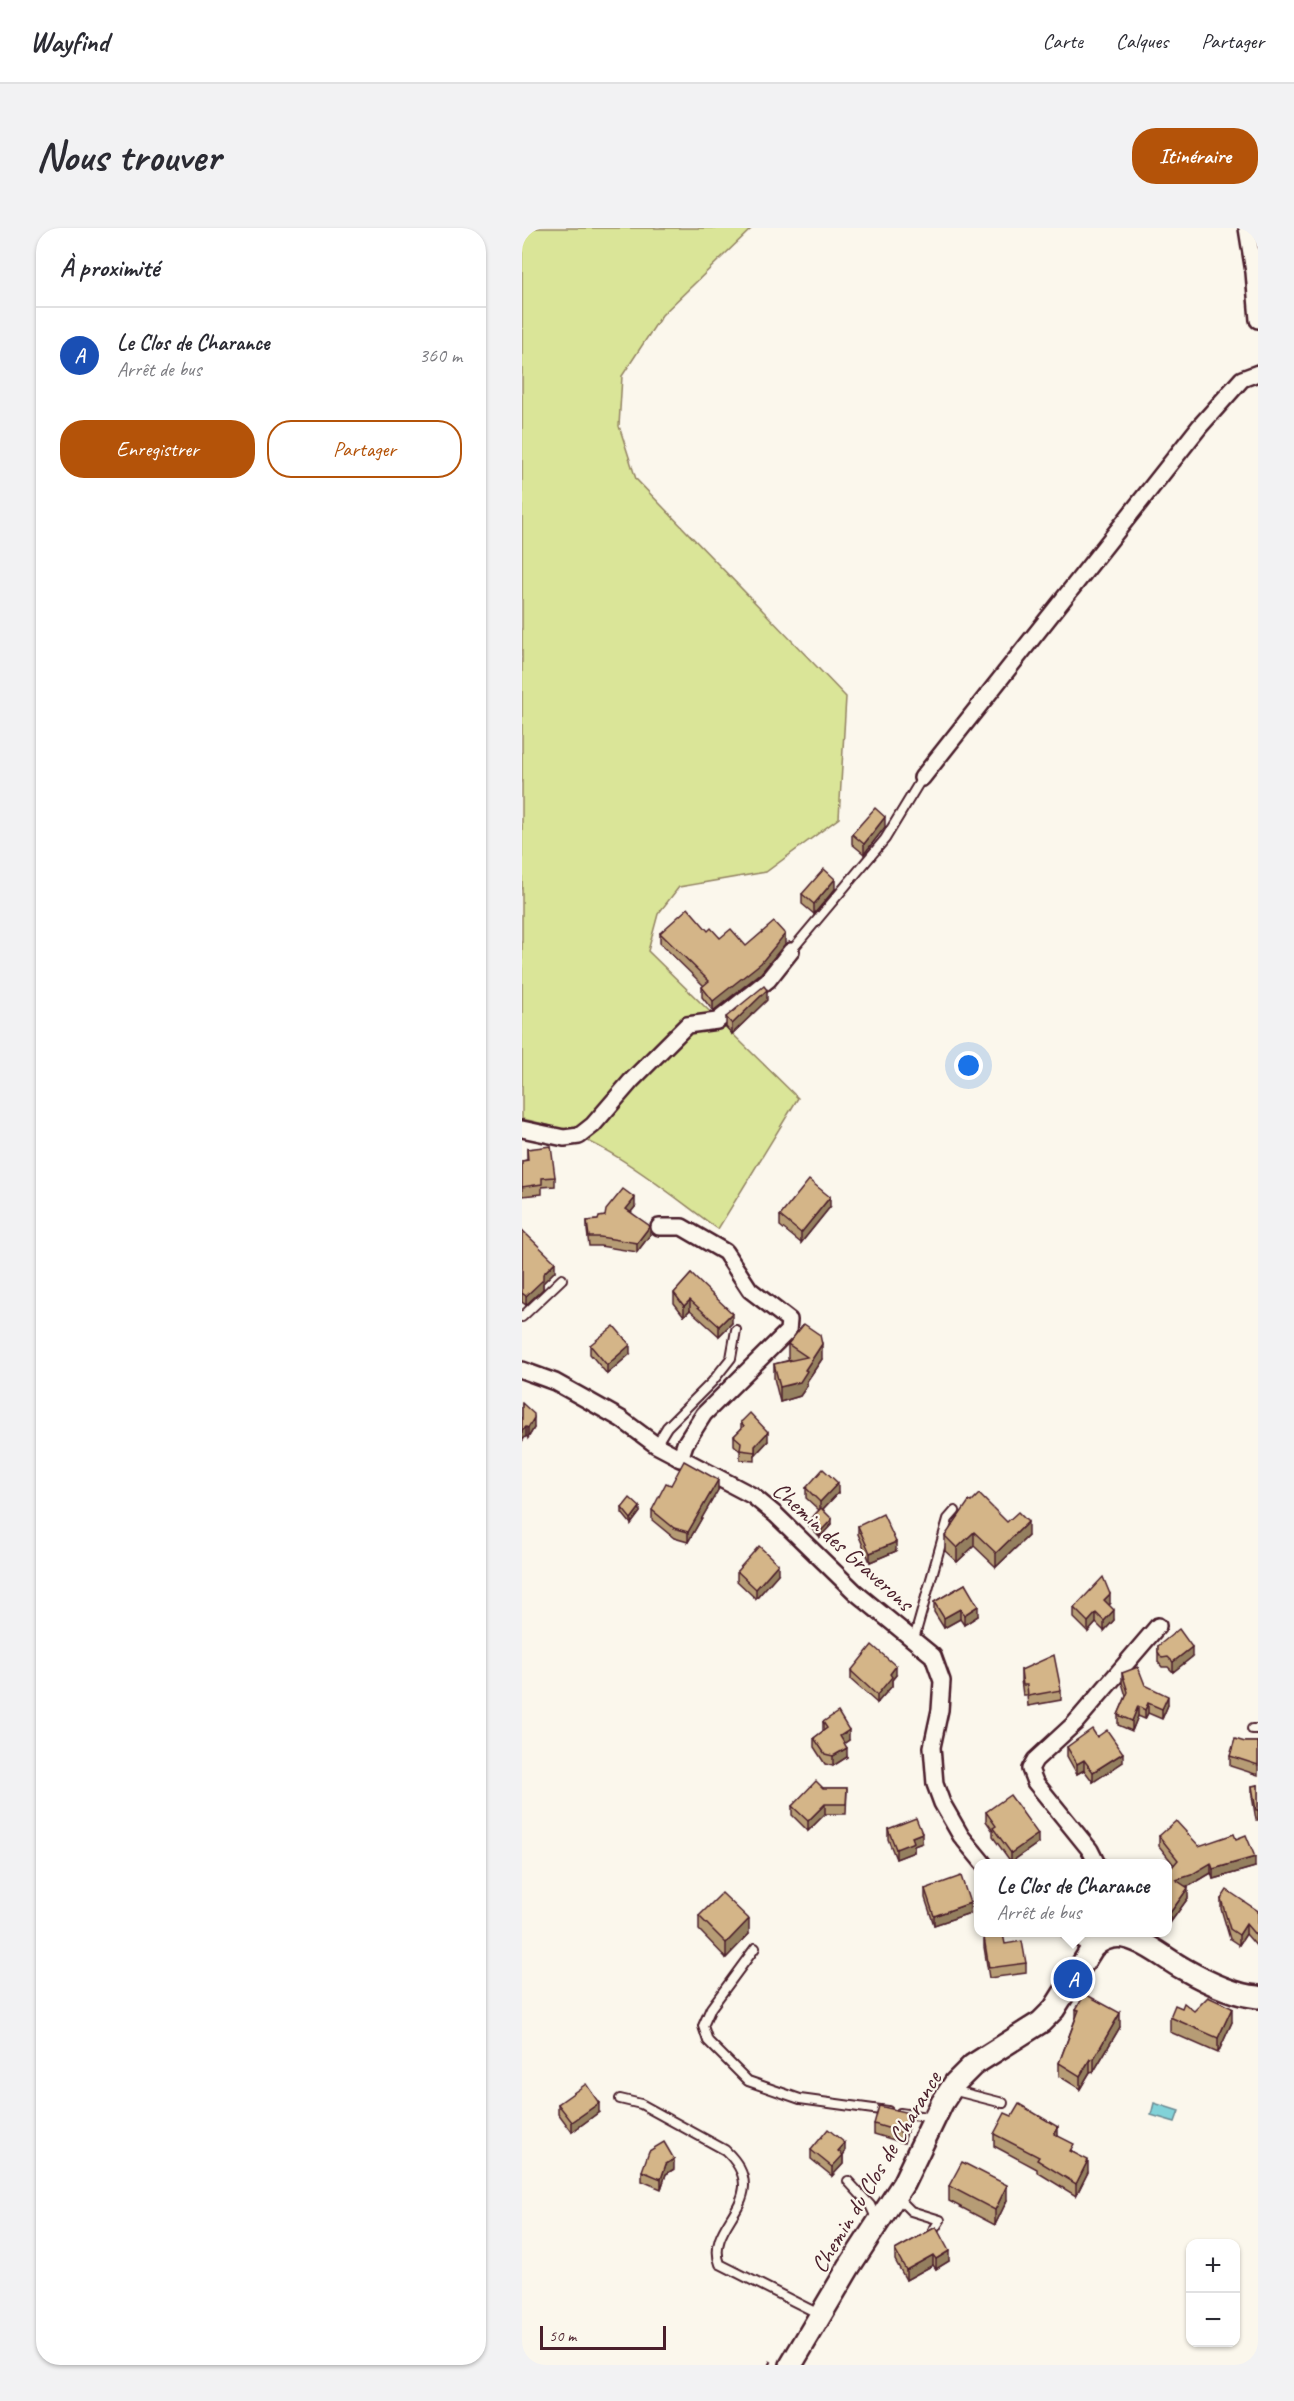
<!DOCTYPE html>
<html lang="fr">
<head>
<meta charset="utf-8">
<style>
  body { margin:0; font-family:Caveat,sans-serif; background:#f2f2f3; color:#2b2b33 }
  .controls { position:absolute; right:18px; bottom:18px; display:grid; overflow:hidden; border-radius:12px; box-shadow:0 2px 4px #0004 }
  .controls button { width:54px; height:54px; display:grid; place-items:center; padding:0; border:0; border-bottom:2px solid #e1e1e2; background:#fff; color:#2b2b33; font:30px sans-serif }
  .scale { position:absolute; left:18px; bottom:15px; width:126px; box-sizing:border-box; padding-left:6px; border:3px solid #4a1f2b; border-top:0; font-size:16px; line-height:21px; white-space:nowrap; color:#4a1f2b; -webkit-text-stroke:4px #fbf7ec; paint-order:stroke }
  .you { position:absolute; left:447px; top:838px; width:21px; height:21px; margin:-15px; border:4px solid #fff; border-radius:50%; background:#1a73e8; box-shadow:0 0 0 9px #1a73e833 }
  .badge { display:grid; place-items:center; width:39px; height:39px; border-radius:50%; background:#b45309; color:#fff; font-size:20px; font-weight:700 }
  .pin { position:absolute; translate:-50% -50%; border:3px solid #fff; box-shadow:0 2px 6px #0006 }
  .popup { position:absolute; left:452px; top:1631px; width:198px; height:78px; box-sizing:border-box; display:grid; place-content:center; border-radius:12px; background:#fff; filter:drop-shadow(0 2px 4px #0005); font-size:20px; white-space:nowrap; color:#7c7c81 }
  .popup b { font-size:22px; color:#2b2b33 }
  .popup::after { content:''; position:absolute; left:50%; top:100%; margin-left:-12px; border:12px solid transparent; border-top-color:#fff }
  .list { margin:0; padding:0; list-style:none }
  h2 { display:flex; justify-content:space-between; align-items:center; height:78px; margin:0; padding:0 24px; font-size:26px }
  h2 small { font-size:20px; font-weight:400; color:#7c7c81 }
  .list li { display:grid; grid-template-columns:39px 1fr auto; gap:18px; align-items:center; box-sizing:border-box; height:96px; padding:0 24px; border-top:2px solid #e1e1e2 }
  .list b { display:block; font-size:22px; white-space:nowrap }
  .list p { margin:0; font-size:20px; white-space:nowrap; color:#7c7c81 }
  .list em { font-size:20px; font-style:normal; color:#7c7c81 }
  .actions { display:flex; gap:12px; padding:18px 24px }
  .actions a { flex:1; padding:14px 0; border:2px solid #b45309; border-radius:24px; text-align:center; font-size:21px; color:#b45309 }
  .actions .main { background:#b45309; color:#fff }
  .map { position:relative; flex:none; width:736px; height:2137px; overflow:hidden; border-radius:24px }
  header { display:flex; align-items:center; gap:36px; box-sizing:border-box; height:84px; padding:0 30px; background:#fff; border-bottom:2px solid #e1e1e2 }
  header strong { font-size:28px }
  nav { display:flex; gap:33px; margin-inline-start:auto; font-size:21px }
  .intro { display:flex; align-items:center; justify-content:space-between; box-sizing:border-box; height:144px; padding:0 36px }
  h1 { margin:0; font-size:42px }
  .button { padding:15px 27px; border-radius:24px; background:#b45309; color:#fff; font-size:21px; font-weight:700 }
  main { display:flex; gap:36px; padding:0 36px }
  aside { flex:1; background:#fff; border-radius:24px; box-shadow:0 2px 4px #0004 }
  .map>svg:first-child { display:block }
  .green { fill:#dae598; stroke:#928262; stroke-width:1.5 }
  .water { fill:#81d2d8; stroke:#6b8a93; stroke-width:1.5 }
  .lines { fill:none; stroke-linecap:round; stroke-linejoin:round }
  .lane-casing { stroke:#4a1f2b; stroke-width:12 }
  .street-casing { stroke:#4a1f2b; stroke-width:20 }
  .secondary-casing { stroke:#4a1f2b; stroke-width:26 }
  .path { stroke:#4a1f2b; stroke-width:3; stroke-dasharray:4.5 4.5; stroke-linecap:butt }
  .lane { stroke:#fbf7ec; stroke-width:8 }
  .street { stroke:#fbf7ec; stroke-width:15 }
  .secondary { stroke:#fbf7ec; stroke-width:21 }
  .wall { fill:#b69c75; stroke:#4a1f2b; stroke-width:1.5 }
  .shaded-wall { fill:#947f5f; stroke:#4a1f2b; stroke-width:1.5 }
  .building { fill:#d4b588; stroke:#4a1f2b; stroke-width:1.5 }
  .labels { text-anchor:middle; stroke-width:4.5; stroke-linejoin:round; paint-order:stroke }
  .street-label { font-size:24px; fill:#4a1f2b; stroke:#fbf7ec }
</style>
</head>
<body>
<header>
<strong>Wayfind</strong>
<nav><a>Carte</a><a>Calques</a><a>Partager</a></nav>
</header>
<div class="intro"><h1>Nous trouver</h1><a class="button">Itinéraire</a></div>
<main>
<aside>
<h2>À proximité<small></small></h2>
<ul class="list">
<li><span class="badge" style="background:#1a4fb4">A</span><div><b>Le Clos de Charance</b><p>Arrêt de bus</p></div><em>360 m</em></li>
</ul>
<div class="actions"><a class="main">Enregistrer</a><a>Partager</a></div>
</aside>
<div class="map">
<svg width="736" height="2137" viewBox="0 0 736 2137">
  <rect width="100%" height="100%" fill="#fbf7ec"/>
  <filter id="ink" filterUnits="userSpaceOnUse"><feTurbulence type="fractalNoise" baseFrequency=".0167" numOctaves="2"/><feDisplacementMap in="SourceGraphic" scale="12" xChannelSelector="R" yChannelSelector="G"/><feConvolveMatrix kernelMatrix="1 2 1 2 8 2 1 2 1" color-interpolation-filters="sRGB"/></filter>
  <g filter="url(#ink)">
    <path class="green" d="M0 0H230L140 87 100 148 97 198 114 251 324 469 317 590 244 644 157 659 136 686 126 723 276 870 196 1001C134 956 78 905 0 891Z"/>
    <polygon class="water" points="632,1875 657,1883 653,1894 629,1887"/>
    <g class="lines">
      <defs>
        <g id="lane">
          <polyline points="269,723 363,611 400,550"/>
          <polyline points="0,1089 40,1051"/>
          <polyline points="134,1217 145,1199 190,1154 209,1130 214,1102"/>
          <polyline points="392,1411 426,1291 433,1283"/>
          <polyline points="730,1501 736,1501"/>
          <polyline points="233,1720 189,1780 181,1798 186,1813 226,1853 278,1871 366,1883"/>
          <polyline points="430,1862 481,1875"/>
          <path d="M98 1871 119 1876 203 1922C255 1971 182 1994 198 2036L297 2086"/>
          <polyline points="378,1885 411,1890"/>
          <polyline points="326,1953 348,1977 355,1992"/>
          <polyline points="374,1968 389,1983 418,1992 411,2003"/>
        </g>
        <g id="street">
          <polyline points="725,0 732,44 736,92"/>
          <polyline points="400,550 678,198 720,151 736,145"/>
          <polyline points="0,901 42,910 57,908 71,897 109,853 165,797 195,793 246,752 269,723"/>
          <polyline points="137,999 160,999 203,1024 228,1062 267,1092 266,1103 182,1186 163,1216 158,1231"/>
          <polyline points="0,1142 33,1154 60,1169 99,1191 134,1217 231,1268 254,1287 333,1364 411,1428 420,1453 418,1482 410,1519 413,1556 420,1575 439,1608 462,1636"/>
          <polyline points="575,1636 568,1622 513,1554 508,1541 513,1532 553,1495 636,1398"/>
          <polyline points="548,1704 571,1719"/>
        </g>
        <path id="secondary" d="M269 2137 327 2039 381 1956 420 1875 433 1855 451 1837 519 1794 532 1781 571 1719C601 1691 634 1726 662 1741 683 1753 711 1767 736 1769"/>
      </defs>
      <use href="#lane" class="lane-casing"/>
      <use href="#street" class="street-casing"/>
      <use href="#secondary" class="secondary-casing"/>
      <polyline class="path" points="247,2137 251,2129"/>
      <use href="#lane" class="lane"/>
      <use href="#street" class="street"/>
      <use href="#secondary" class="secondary"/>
    </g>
    <g class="wall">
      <polygon points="363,599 342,626 330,616 330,606"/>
      <polygon points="313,661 292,686 280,676 280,666"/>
      <polygon points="186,703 198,710 224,718 263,716 239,745 191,783 180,769 180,759 182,758 138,715 138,705"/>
      <polygon points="245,772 210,806 204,799 204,789"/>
      <polygon points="5,921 33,949 33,958 20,959 20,966 0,968 0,933 5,932"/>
      <polygon points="113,979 109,984 128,1007 115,1024 78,1018 67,1018 65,1002 65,993 76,992 83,988"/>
      <polygon points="308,979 279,1015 258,998 258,988"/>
      <polygon points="0,1002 33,1043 21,1055 21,1061 4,1077 0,1074"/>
      <polygon points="169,1046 210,1095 197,1108 168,1082 162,1088 152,1075 152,1065"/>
      <polygon points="266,1116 300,1131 285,1153 285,1158 278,1168 258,1174 252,1150 252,1136 268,1132 266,1131"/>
      <polygon points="68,1117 108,1126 85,1146 68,1126"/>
      <polygon points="0,1175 12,1200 6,1210 4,1208 0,1213"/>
      <polygon points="219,1194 246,1213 233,1227 233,1233 218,1232 218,1223 212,1217 212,1208 219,1201"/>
      <polygon points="284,1260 316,1265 301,1281 310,1296 298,1309 287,1298 287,1293 297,1282 284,1270"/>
      <polygon points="196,1262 166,1314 152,1310 130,1292 130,1282"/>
      <polygon points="100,1280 118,1284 109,1296 100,1285"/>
      <polygon points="485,1294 506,1308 474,1339 452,1318 435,1334 423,1323 423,1308"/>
      <polygon points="336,1298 374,1323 348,1334 336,1306"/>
      <polygon points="215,1343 256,1346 234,1371 215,1353"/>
      <polygon points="443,1356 456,1388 442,1397 438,1391 422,1400 412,1384 412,1374"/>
      <polygon points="588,1376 587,1377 592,1392 582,1403 574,1395 566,1404 552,1390 552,1380"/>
      <polygon points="636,1418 670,1429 651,1444 646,1439 640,1439 636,1434"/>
      <polygon points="499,1442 539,1462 539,1472 506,1478 505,1467 501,1467 499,1452"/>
      <polygon points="329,1443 374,1447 370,1452 370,1458 355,1475 329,1452"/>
      <polygon points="600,1445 623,1457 646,1477 640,1491 626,1485 623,1491 616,1488 610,1503 596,1497 596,1487 604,1468 600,1455"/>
      <polygon points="301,1494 327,1512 322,1515 325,1529 311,1538 303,1536 292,1519 292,1510 301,1503"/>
      <polygon points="575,1509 601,1534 571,1554 562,1542 555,1546 545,1528 545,1519"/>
      <polygon points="723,1514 736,1514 736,1547 708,1538 708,1528"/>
      <polygon points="736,1557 736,1592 734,1592 730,1568 730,1558"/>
      <polygon points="301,1560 325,1560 324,1586 303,1586 286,1603 270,1587 270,1578"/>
      <polygon points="464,1584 516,1615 489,1634 471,1609 471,1603 464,1593"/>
      <polygon points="366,1601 400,1615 392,1618 392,1624 374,1631 366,1611"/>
      <polygon points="637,1608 677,1618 714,1611 733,1639 691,1651 689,1645 669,1657 664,1659 666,1670 648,1695 645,1694 645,1645 652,1637 637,1618"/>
      <polygon points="403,1661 448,1685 412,1697 403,1670"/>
      <polygon points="699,1671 736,1683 736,1720 724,1706 717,1717 708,1711 699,1681"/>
      <polygon points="177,1688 227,1706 204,1730 177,1702"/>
      <polygon points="462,1709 483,1716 504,1735 504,1745 467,1750 462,1719"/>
      <polygon points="554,1781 598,1799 572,1843 568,1844 558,1861 537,1848 537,1835 554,1789"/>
      <polygon points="672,1783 710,1794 696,1825 648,1804 648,1789"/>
      <polygon points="36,1876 77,1884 50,1904 36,1885"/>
      <polygon points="490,1888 536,1908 552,1925 566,1944 554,1968 515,1944 515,1941 472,1918 472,1906"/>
      <polygon points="387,1895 382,1915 352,1906 352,1896"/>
      <polygon points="289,1922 323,1924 321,1927 321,1936 310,1948 289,1931"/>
      <polygon points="152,1941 144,1946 139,1961 120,1953 120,1943"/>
      <polygon points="427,1958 485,1972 473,1997 427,1973"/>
      <polygon points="414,1999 427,2033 414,2041 411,2037 384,2052 373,2032 373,2022"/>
    </g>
    <g class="shaded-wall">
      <polygon points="363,589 363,599 342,626 342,616"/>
      <polygon points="313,651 313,661 292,686 292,676"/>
      <polygon points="263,706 263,716 239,745 191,783 191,773"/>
      <polygon points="245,762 245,772 210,806 210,796"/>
      <polygon points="308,969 308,979 279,1015 279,1005"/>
      <polygon points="113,970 113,979 104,990 104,981"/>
      <polygon points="128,998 128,1007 115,1024 115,1015"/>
      <polygon points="33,1034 33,1043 21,1055 21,1061 4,1077 4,1068 21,1046"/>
      <polygon points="168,1072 168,1082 162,1088 162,1078"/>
      <polygon points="210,1085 210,1095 197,1108 197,1098"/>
      <polygon points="300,1116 300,1131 285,1153 285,1158 278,1168 258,1174 258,1159 283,1142"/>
      <polygon points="108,1117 108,1126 85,1146 85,1137"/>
      <polygon points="12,1190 12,1200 6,1210 6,1200"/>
      <polygon points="4,1199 4,1208 0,1213 0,1203"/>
      <polygon points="246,1204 246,1213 233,1227 233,1218"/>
      <polygon points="196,1252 196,1262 166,1314 166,1304"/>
      <polygon points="316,1255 316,1265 298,1284 298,1274"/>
      <polygon points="118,1279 118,1284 109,1296 109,1291"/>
      <polygon points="310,1291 310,1296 298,1309 298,1304"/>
      <polygon points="506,1294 506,1308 474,1339 474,1325"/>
      <polygon points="452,1304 452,1318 435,1334 435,1320"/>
      <polygon points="374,1314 374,1323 348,1334 348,1325"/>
      <polygon points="256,1336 256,1346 234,1371 234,1361"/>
      <polygon points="588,1366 588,1376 582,1382 582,1372"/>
      <polygon points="456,1378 456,1388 442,1397 442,1387"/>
      <polygon points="438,1381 438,1391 422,1400 422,1390"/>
      <polygon points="592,1382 592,1392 582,1403 582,1393"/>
      <polygon points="574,1385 574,1395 566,1404 566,1394"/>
      <polygon points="670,1419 670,1429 651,1444 651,1434"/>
      <polygon points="374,1438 374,1447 370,1452 370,1458 355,1475 355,1467 368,1446"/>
      <polygon points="646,1468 646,1477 640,1491 640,1481"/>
      <polygon points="626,1475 626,1485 623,1491 623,1482"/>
      <polygon points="616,1478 616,1488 610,1503 610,1493"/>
      <polygon points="327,1502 327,1512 318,1518 318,1508"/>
      <polygon points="325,1520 325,1529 311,1538 311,1528"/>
      <polygon points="601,1525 601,1534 571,1554 571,1544"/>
      <polygon points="562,1532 562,1542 555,1546 555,1536"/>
      <polygon points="303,1576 303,1586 286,1603 286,1593"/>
      <polygon points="400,1605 400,1615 392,1618 392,1624 374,1631 374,1621 390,1609"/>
      <polygon points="516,1606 516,1615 489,1634 489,1625"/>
      <polygon points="733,1629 733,1639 691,1651 691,1641"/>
      <polygon points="689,1635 689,1645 669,1657 654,1661 654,1652"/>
      <polygon points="666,1660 666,1670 648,1695 648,1685"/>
      <polygon points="448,1675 448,1685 412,1697 412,1688"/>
      <polygon points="227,1691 227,1706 204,1730 204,1715"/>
      <polygon points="724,1696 724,1706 717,1717 717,1707"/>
      <polygon points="710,1780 710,1794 696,1825 696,1810"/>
      <polygon points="598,1785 598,1799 572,1843 572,1830"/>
      <polygon points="568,1831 568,1844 558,1861 558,1848"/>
      <polygon points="77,1875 77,1884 50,1904 50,1894"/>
      <polygon points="387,1885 387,1895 382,1915 382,1905"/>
      <polygon points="536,1899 536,1911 532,1906"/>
      <polygon points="323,1915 323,1924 321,1927 321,1936 310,1948 310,1939 316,1923"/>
      <polygon points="152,1931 152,1941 144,1946 139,1961 139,1951 144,1936"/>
      <polygon points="566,1932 566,1944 554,1968 554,1956"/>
      <polygon points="485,1957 485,1972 473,1997 473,1982"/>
      <polygon points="427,2023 427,2033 414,2041 414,2031"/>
      <polygon points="411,2027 411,2037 384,2052 384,2042"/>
    </g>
    <g class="building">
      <polygon points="353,580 363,589 342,616 330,606"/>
      <polygon points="302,641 313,651 292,676 280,666"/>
      <polygon points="166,680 186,703 189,700 198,710 209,701 224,718 252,694 263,706 239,735 191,773 180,759 187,753 138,705"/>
      <polygon points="242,758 245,762 210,796 204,789"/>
      <polygon points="29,918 33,949 20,950 20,956 0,959 0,933 6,932 5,921"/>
      <polygon points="287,952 308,969 279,1005 258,988"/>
      <polygon points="101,961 113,970 104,981 128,998 115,1015 78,1009 67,1009 65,993 76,992 77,989 83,988 84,982"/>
      <polygon points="0,1002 33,1034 21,1046 21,1052 4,1068 0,1065"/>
      <polygon points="169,1046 210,1085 197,1098 168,1072 162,1078 152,1065"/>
      <polygon points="282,1096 298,1107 300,1116 283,1142 285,1143 278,1154 258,1159 252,1136 285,1129 266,1116"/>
      <polygon points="92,1098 108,1117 85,1137 68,1117"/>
      <polygon points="0,1175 12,1186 12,1190 6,1200 4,1199 0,1203"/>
      <polygon points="228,1185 246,1204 233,1218 233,1224 218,1222 219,1214 212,1208 222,1198 219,1194"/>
      <polygon points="162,1233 196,1252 166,1304 152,1300 130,1282 144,1255 149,1257"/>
      <polygon points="301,1241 316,1255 298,1274 284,1260"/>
      <polygon points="457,1266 485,1294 496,1284 506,1294 474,1325 452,1304 435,1320 423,1308 447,1273 449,1274"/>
      <polygon points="108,1270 118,1279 109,1291 100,1280"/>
      <polygon points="299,1280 310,1291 298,1304 287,1293"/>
      <polygon points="361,1286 374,1314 348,1325 336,1298"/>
      <polygon points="237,1318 256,1336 234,1361 215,1343"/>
      <polygon points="581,1349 588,1366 582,1372 592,1382 582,1393 574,1385 566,1394 552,1380"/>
      <polygon points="443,1356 456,1378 442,1387 438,1381 422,1390 412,1374"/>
      <polygon points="657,1401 670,1419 651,1434 646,1429 640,1430 636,1424 636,1418"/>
      <polygon points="350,1417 374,1438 368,1446 370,1449 355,1467 329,1443"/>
      <polygon points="532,1427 539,1462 506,1468 505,1457 501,1457 499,1442"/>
      <polygon points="616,1439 623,1457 646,1468 640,1481 626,1475 623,1482 616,1478 610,1493 596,1487 606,1464 600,1445"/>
      <polygon points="316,1484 327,1502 318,1508 325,1520 311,1528 303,1526 292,1510 305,1500 301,1494"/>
      <polygon points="570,1501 575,1509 585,1502 601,1525 571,1544 562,1532 555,1536 545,1519"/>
      <polygon points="713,1511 723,1514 736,1514 736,1537 708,1528"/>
      <polygon points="294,1553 301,1560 325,1560 324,1576 303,1576 286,1593 270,1578"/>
      <polygon points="736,1557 736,1582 734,1582 730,1558"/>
      <polygon points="488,1567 516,1606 489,1625 471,1600 474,1598 464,1584"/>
      <polygon points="394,1590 400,1605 390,1609 392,1614 374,1621 366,1601"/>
      <polygon points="654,1593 677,1618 712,1606 714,1611 724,1607 733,1629 691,1641 689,1635 669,1647 654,1652 666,1660 648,1685 645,1684 645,1645 656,1632 637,1608"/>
      <polygon points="439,1648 448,1675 412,1688 403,1661"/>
      <polygon points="705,1662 736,1683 736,1710 724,1696 717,1707 708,1701 699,1671"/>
      <polygon points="200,1665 227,1691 204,1715 177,1688"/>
      <polygon points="481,1706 483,1716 500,1713 504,1735 467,1740 462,1709"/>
      <polygon points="563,1766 598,1785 572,1830 568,1831 558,1848 537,1835 557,1782 554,1781"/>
      <polygon points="686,1769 710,1780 696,1810 648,1789 653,1777 660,1780 662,1775 672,1783"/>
      <polygon points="64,1856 77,1875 50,1894 36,1876"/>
      <polygon points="497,1876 536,1899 532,1906 552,1916 548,1923 566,1932 554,1956 515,1932 517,1929 472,1906 483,1885 490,1888"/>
      <polygon points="357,1878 387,1885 382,1905 352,1896"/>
      <polygon points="306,1901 323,1915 316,1923 321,1927 310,1939 289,1922"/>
      <polygon points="142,1914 152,1931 144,1936 139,1951 120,1943 127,1923"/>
      <polygon points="440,1934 485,1957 473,1982 427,1958"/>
      <polygon points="414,1999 427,2023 414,2031 411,2027 384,2042 373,2022"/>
    </g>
  </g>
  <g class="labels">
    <g class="street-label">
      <text transform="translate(321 1318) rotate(42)" y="8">Chemin des Graverons</text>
      <text transform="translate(354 1944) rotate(-59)" y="8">Chemin du Clos de Charance</text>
    </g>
  </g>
</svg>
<div class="controls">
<button>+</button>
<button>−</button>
</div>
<div class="scale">50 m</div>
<div class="you"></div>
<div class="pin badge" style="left:551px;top:1751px;background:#1a4fb4">A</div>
<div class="popup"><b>Le Clos de Charance</b>Arrêt de bus</div>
</div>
</main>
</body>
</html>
